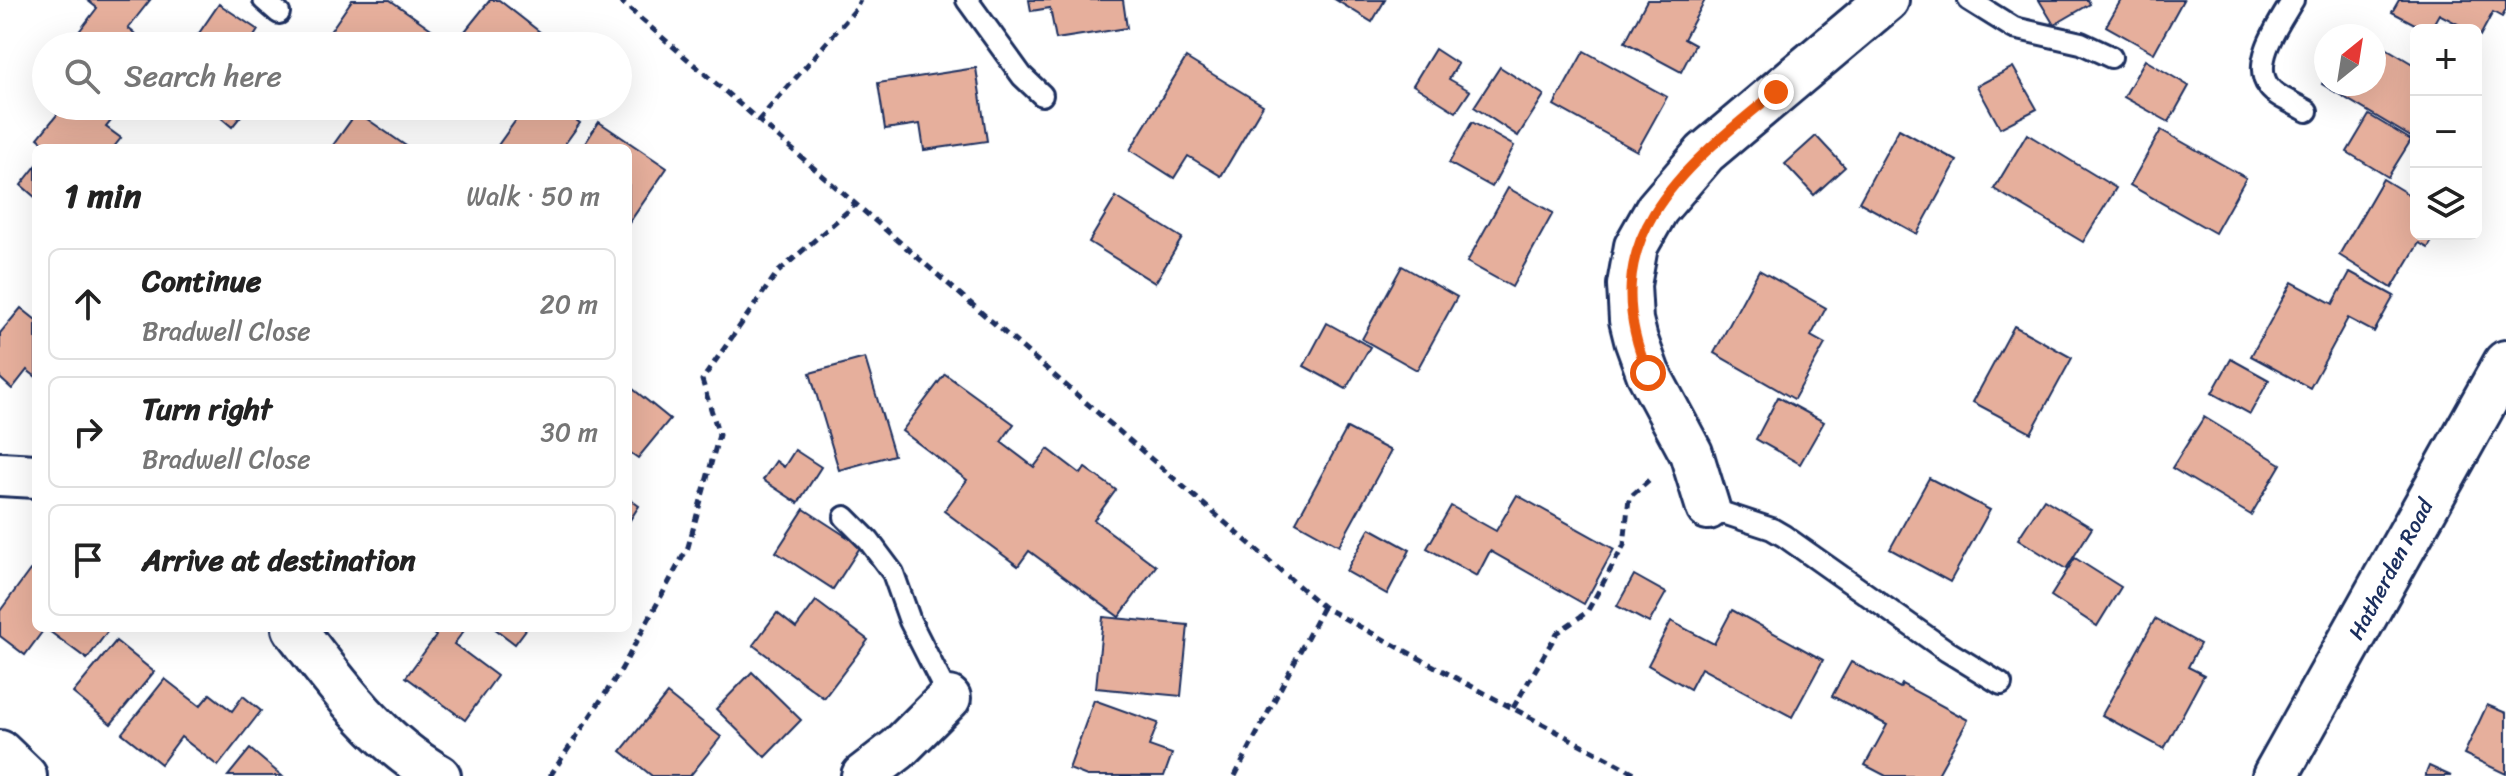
<!DOCTYPE html>
<html lang="en">
<head>
<meta charset="utf-8">
<style>
  body { margin:0; font-family:Sriracha,sans-serif; background:#f2f2f2; color:#222 }
  .controls { position:absolute; right:24px; top:24px; display:grid; overflow:hidden; border-radius:12px; box-shadow:0 8px 32px #0002 }
  .controls button { width:72px; height:72px; display:grid; place-items:center; padding:0; border:0; border-bottom:2px solid #e0e0e0; background:#fff; color:#222; font:40px sans-serif }
  .compass { position:absolute; left:2314px; top:24px; width:72px; height:72px; border-radius:50%; background:#fff; box-shadow:0 8px 32px #0002; rotate:30deg }
  .stop { position:absolute; width:24px; height:24px; margin:-18px; border:6px solid #ea580c; border-radius:50%; background:#fff }
  .stop.end { background:#ea580c; border-color:#fff; box-shadow:0 2px 8px #0008 }
  .list { margin:0; padding:0; list-style:none }
  h2 { display:flex; justify-content:space-between; align-items:center; height:104px; margin:0; padding:0 32px; font-size:34px }
  h2 small { font-size:26px; font-weight:400; color:#767676 }
  .list li { display:grid; grid-template-columns:52px 1fr auto; gap:24px; align-items:center; box-sizing:border-box; height:112px; margin:0 16px 16px; padding:0 16px; border:2px solid #e0e0e0; border-radius:12px }
  .list b { display:block; font-size:30px; white-space:nowrap }
  .list p { margin:0; font-size:26px; white-space:nowrap; color:#767676 }
  .list em { font-size:26px; font-style:normal; color:#767676 }
  .icon { flex:none; width:44px; height:44px; fill:none; stroke:currentColor; stroke-width:2; stroke-linecap:round; stroke-linejoin:round }
  .map { position:relative; flex:none; width:2506px; height:776px; overflow:hidden }
  .search { position:absolute; background:#fff; box-shadow:0 8px 32px #0002; left:32px; top:32px; width:600px; height:88px; display:flex; align-items:center; gap:20px; box-sizing:border-box; padding:0 28px; border-radius:44px; color:#767676; font-size:30px }
  .panel { position:absolute; background:#fff; box-shadow:0 8px 32px #0002; left:32px; top:144px; width:600px; height:488px; border-radius:12px }
  .map>svg:first-child { display:block }
  .building { fill:#e6af9c; stroke:#1b2f5e; stroke-width:2 }
  .lines { fill:none; stroke-linecap:round; stroke-linejoin:round }
  .service-casing { stroke:#1b2f5e; stroke-width:26 }
  .minor-casing { stroke:#1b2f5e; stroke-width:48 }
  .tertiary-casing { stroke:#1b2f5e; stroke-width:50 }
  .path { stroke:#1b2f5e; stroke-width:5; stroke-dasharray:8 6; stroke-linecap:butt }
  .service { stroke:#fff; stroke-width:20 }
  .minor { stroke:#fff; stroke-width:42 }
  .tertiary { stroke:#fff; stroke-width:44 }
  .route { stroke:#ea580c; stroke-width:10 }
  .labels { text-anchor:middle; stroke-width:7; stroke-linejoin:round; paint-order:stroke }
  .street-label { font-size:22px; fill:#1b2f5e; stroke:#fff }
</style>
</head>
<body>
<div class="map">
<svg width="2506" height="776" viewBox="0 0 2506 776">
  <rect width="100%" height="100%" fill="#fff"/>
  <filter id="ink" filterUnits="userSpaceOnUse"><feTurbulence type="fractalNoise" baseFrequency=".0125" numOctaves="2"/><feDisplacementMap in="SourceGraphic" scale="16" xChannelSelector="R" yChannelSelector="G"/><feConvolveMatrix kernelMatrix="1 2 1 2 8 2 1 2 1" color-interpolation-filters="sRGB"/></filter>
  <g filter="url(#ink)">
    <g class="building">
      <polygon points="87,0 150,0 128,28 150,46 68,46 97,8"/>
      <polygon points="352,0 390,0 434,31 423,46 341,46 327,36"/>
      <polygon points="490,0 499,0 550,40 545,46 453,46"/>
      <polygon points="1029,0 1123,0 1127,28 1056,39 1050,8 1031,11"/>
      <polygon points="1336,0 1385,0 1372,22"/>
      <polygon points="1647,0 1705,0 1684,39 1695,45 1681,72 1625,42"/>
      <polygon points="2039,0 2088,0 2090,4 2054,25"/>
      <polygon points="2121,0 2183,0 2154,53 2106,26"/>
      <polygon points="2399,0 2506,0 2506,10 2502,17 2493,12 2480,36 2476,34 2476,30 2469,30 2439,14 2430,30 2426,30 2392,12"/>
      <polygon points="219,4 258,30 248,46 206,46 195,39"/>
      <polygon points="2374,41 2416,66 2416,140 2322,84 2326,76 2326,84 2374,84"/>
      <polygon points="1435,49 1458,64 1449,79 1470,91 1456,112 1413,85"/>
      <polygon points="1584,51 1667,97 1637,151 1554,105"/>
      <polygon points="1186,58 1263,105 1221,176 1188,156 1174,178 1130,150"/>
      <polygon points="2145,60 2189,86 2169,122 2124,97"/>
      <polygon points="1500,67 1544,95 1518,136 1474,107"/>
      <polygon points="2013,67 2037,109 2000,128 1977,86"/>
      <polygon points="976,68 987,141 924,150 920,124 885,129 878,83"/>
      <polygon points="64,106 123,106 106,127 121,138 113,148 50,148 38,138"/>
      <polygon points="207,106 249,106 232,127"/>
      <polygon points="352,106 380,106 371,119"/>
      <polygon points="526,106 556,106 580,123 562,148 496,148"/>
      <polygon points="357,112 409,148 331,148"/>
      <polygon points="2369,115 2411,140 2388,177 2347,152"/>
      <polygon points="599,122 667,168 629,223 628,148 582,148"/>
      <polygon points="1472,122 1514,146 1492,187 1449,163"/>
      <polygon points="1899,129 1957,161 1917,234 1859,202"/>
      <polygon points="2161,130 2246,178 2215,233 2130,185"/>
      <polygon points="2027,134 2116,188 2083,242 1994,189"/>
      <polygon points="1816,136 1845,167 1814,195 1785,164"/>
      <polygon points="36,166 36,198 21,185"/>
      <polygon points="2383,179 2416,199 2416,234 2436,234 2428,248 2419,243 2392,288 2339,255"/>
      <polygon points="1508,188 1553,213 1512,287 1467,262"/>
      <polygon points="1116,197 1182,238 1155,283 1089,242"/>
      <polygon points="1402,266 1457,297 1417,370 1362,339"/>
      <polygon points="1759,270 1826,308 1811,336 1825,344 1794,399 1714,353"/>
      <polygon points="2350,272 2394,296 2374,332 2348,318 2310,388 2251,356 2292,282 2333,304"/>
      <polygon points="21,308 36,320 36,377 27,370 12,389 0,378 0,333"/>
      <polygon points="1327,323 1370,347 1346,389 1304,366"/>
      <polygon points="2014,326 2072,358 2031,433 1973,402"/>
      <polygon points="865,358 894,455 839,470 810,373"/>
      <polygon points="2231,359 2269,380 2250,414 2212,393"/>
      <polygon points="945,374 1014,424 1001,442 1034,467 1048,449 1081,474 1085,468 1116,490 1094,520 1156,566 1119,617 1029,551 1018,566 944,511 967,480 902,431"/>
      <polygon points="628,385 670,419 638,458 628,451"/>
      <polygon points="1778,397 1824,422 1800,464 1756,439"/>
      <polygon points="2204,417 2281,464 2251,515 2172,468"/>
      <polygon points="1347,428 1391,451 1339,546 1296,522"/>
      <polygon points="795,450 821,467 798,503 763,480 776,461 784,467"/>
      <polygon points="1929,478 1990,510 1950,582 1890,549"/>
      <polygon points="1517,495 1614,549 1584,604 1490,551 1477,576 1427,548 1451,506 1496,531"/>
      <polygon points="628,498 639,506 628,523"/>
      <polygon points="2044,499 2092,528 2066,569 2018,539"/>
      <polygon points="804,509 861,546 833,589 776,552"/>
      <polygon points="1370,528 1410,550 1387,594 1346,571"/>
      <polygon points="2075,558 2121,587 2097,626 2051,596"/>
      <polygon points="30,570 36,574 36,628 45,628 25,655 0,636 0,611"/>
      <polygon points="1634,575 1666,593 1649,623 1617,606"/>
      <polygon points="816,601 868,640 824,698 753,645 777,613 796,628"/>
      <polygon points="1732,610 1823,660 1792,717 1701,668 1690,689 1648,665 1671,621 1714,644"/>
      <polygon points="1103,617 1188,625 1181,696 1096,688"/>
      <polygon points="2155,619 2200,644 2188,667 2204,675 2164,749 2102,715"/>
      <polygon points="45,628 110,628 87,659"/>
      <polygon points="425,628 466,628 454,644 497,676 465,720 406,677 436,636"/>
      <polygon points="494,628 527,628 515,644"/>
      <polygon points="116,641 154,672 111,724 73,693"/>
      <polygon points="1851,662 1900,688 1902,684 1968,720 1937,776 1886,776 1865,765 1887,725 1832,696"/>
      <polygon points="752,672 801,720 765,757 716,709"/>
      <polygon points="165,679 200,706 210,694 232,711 243,696 261,711 218,766 181,737 161,764 122,733"/>
      <polygon points="667,694 721,737 690,776 652,776 621,751"/>
      <polygon points="1094,700 1158,723 1149,746 1172,754 1164,776 1087,776 1069,769"/>
      <polygon points="2487,705 2506,713 2506,774 2464,754"/>
      <polygon points="250,749 282,776 228,776"/>
      <polygon points="2429,766 2451,776 2425,776"/>
    </g>
    <g class="lines">
      <defs>
        <g id="service">
          <polyline points="264,0 279,13"/>
          <polyline points="967,0 1022,76 1042,95"/>
          <polyline points="1969,0 2014,28 2081,43 2111,57"/>
          <path d="M2293 0C2280 22 2250 63 2269 87 2276 97 2296 104 2307 111"/>
          <polyline points="1708,508 1772,529 1784,536 1947,651 2001,684"/>
          <polyline points="845,517 869,541 893,573 910,621 949,698"/>
        </g>
        <g id="minor">
          <polyline points="0,474 36,476"/>
          <polyline points="1708,508 1691,453 1648,373 1636,340 1631,320 1629,285 1636,246 1657,209 1705,153 1887,0"/>
          <path d="M294 628C337 685 376 740 439 776"/>
          <polyline points="0,752 25,776"/>
          <polyline points="863,776 898,749 949,698"/>
        </g>
        <polyline id="tertiary" points="2275,776 2506,363"/>
      </defs>
      <use href="#service" class="service-casing"/>
      <use href="#minor" class="minor-casing"/>
      <use href="#tertiary" class="tertiary-casing"/>
      <g class="path">
        <polyline points="619,0 1323,607 1640,776"/>
        <polyline points="758,121 856,9 860,0"/>
        <polyline points="1513,708 1557,633 1587,612 1624,545 1629,498 1650,479"/>
        <polyline points="550,776 621,670 688,547 719,435 702,380 777,273 856,204"/>
        <polyline points="1235,776 1323,607"/>
      </g>
      <use href="#service" class="service"/>
      <use href="#minor" class="minor"/>
      <use href="#tertiary" class="tertiary"/>
    </g>
  </g>
  <g class="lines" filter="url(#ink)">
    <path class="route" d="M1648 373C1592 239 1680 170 1776 92"/>
  </g>
  <g class="labels">
    <g class="street-label">
      <text transform="translate(2390 569) rotate(-62)" y="8">Hatherden Road</text>
    </g>
  </g>
</svg>
<div class="controls">
<button>+</button>
<button>−</button>
<button><svg class="icon" aria-label="layers" viewBox="0 0 24 24"><path d="M12 4l9 5-9 5-9-5zM3 14l9 5 9-5"/></svg></button>
</div>
<svg class="compass" viewBox="-18 -18 36 36"><path d="M0-13l5 13h-10z" fill="#e53935"/><path d="M0 13l5-13h-10z" fill="#767676"/></svg>
<div class="stop" style="left:1648px;top:373px"></div>
<div class="stop end" style="left:1776px;top:92px"></div>
<div class="search"><svg class="icon" aria-label="search" viewBox="0 0 24 24"><circle cx="10" cy="10" r="6"/><path d="M15 15l6 6"/></svg>Search here</div>
<section class="panel">
<h2>1 min<small>Walk · 50 m</small></h2>
<ul class="list">
<li><svg class="icon" aria-label="ahead" viewBox="0 0 24 24"><path d="M12 20V5M6 11l6-6 6 6"/></svg><div><b>Continue</b><p>Bradwell Close</p></div><em>20 m</em></li>
<li><svg class="icon" aria-label="right" viewBox="0 0 24 24"><path d="M7 20v-9h11M14 6l5 5-5 5"/></svg><div><b>Turn right</b><p>Bradwell Close</p></div><em>30 m</em></li>
<li><svg class="icon" aria-label="arrive" viewBox="0 0 24 24"><path d="M6 21V4h12l-3 4 3 4H6"/></svg><div><b>Arrive at destination</b></div></li>
</ul>
</section>
</div>
</body>
</html>
